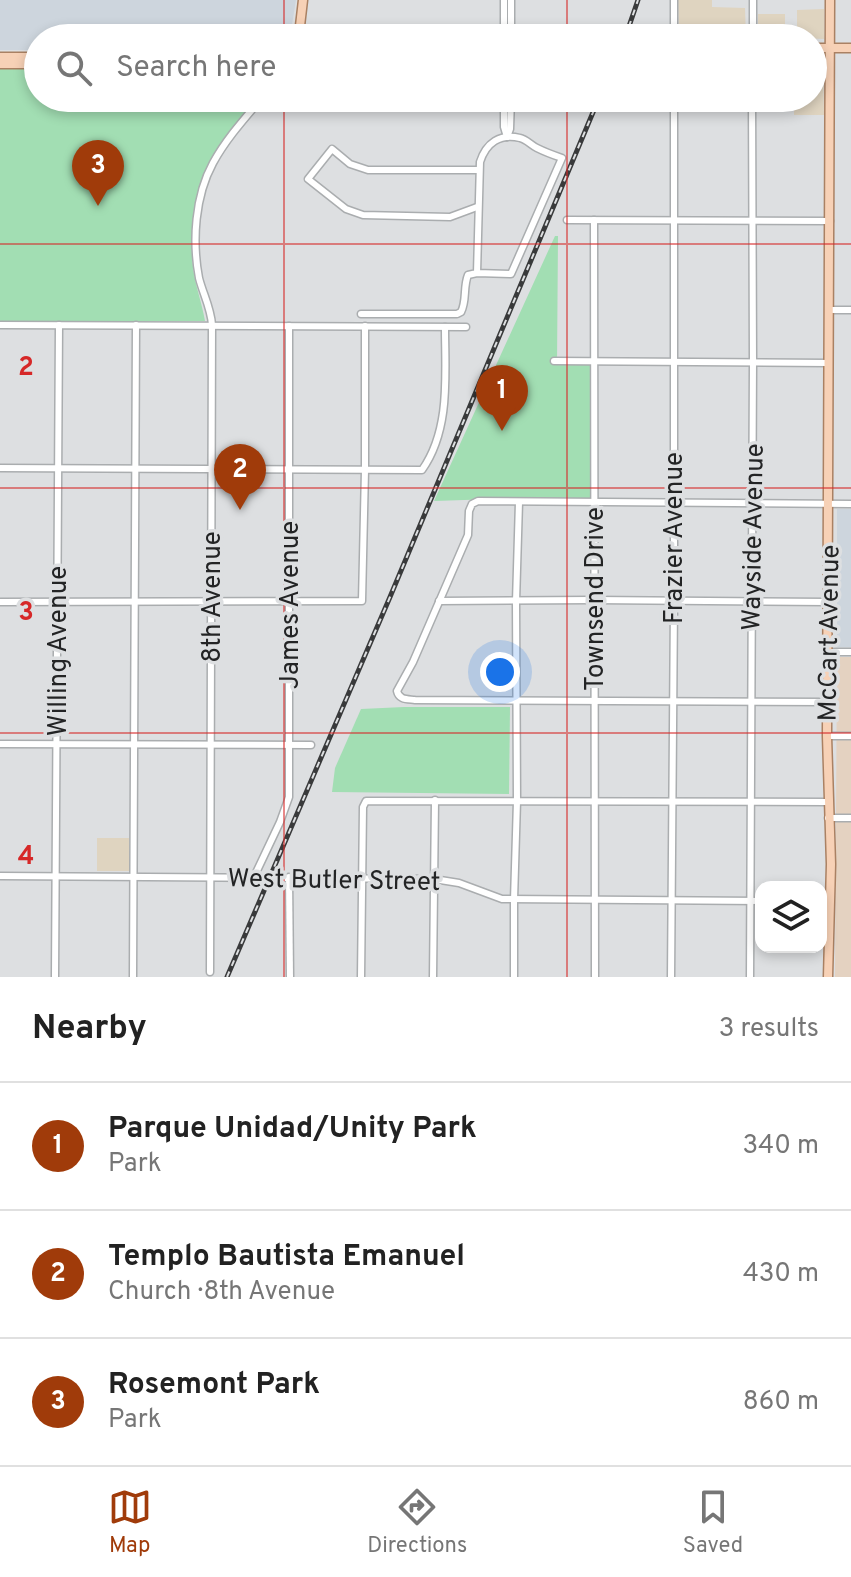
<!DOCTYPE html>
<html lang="en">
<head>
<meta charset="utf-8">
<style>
  body { margin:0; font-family:Overpass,sans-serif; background:#f2f2f2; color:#222 }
  .controls { position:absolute; right:24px; bottom:24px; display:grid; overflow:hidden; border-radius:16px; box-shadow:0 4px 12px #0003 }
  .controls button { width:72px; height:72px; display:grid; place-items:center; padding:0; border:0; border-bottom:2px solid #e0e0e0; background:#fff; color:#222; font:40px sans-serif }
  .you { position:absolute; left:500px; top:672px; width:28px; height:28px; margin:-20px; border:6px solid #fff; border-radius:50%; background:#1a73e8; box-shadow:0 0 0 12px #1a73e833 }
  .badge { display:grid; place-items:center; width:52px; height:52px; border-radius:50%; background:#a03b0a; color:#fff; font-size:26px; font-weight:700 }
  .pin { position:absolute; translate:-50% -66px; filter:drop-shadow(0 2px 4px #0008) }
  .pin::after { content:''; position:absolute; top:42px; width:28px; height:24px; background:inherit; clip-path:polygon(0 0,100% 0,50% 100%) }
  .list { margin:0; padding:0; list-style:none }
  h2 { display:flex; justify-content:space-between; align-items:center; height:104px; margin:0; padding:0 32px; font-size:34px }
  h2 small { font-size:26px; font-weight:400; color:#767676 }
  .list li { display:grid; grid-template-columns:52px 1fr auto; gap:24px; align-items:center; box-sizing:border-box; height:128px; padding:0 32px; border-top:2px solid #e0e0e0 }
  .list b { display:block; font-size:30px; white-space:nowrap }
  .list p { margin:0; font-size:26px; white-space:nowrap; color:#767676 }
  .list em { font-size:26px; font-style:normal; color:#767676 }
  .icon { flex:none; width:44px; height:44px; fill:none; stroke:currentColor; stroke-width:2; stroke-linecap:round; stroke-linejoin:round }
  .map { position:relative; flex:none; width:851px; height:977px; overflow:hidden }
  .search { position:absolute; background:#fff; box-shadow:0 4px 12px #0003; left:24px; right:24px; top:24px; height:88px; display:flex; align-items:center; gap:20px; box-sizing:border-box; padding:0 28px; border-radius:44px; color:#767676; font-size:30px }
  .sheet { height:488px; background:#fff }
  nav { display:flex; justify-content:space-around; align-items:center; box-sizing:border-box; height:112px; border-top:2px solid #e0e0e0; background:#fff; font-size:22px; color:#767676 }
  nav a { display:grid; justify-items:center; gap:4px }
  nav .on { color:#a03b0a }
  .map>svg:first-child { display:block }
  .commercial { fill:#dfd4c0 }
  .industrial { fill:#e4d2c1 }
  .built { fill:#cdd5dd }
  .green { fill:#a2deb3 }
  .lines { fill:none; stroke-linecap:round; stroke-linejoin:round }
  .minor-casing { stroke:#aaadaf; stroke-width:9 }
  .major-casing { stroke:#aa8163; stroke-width:11 }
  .minor { stroke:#fff; stroke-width:6 }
  .major { stroke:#f7d1b6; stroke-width:8 }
  .rail-casing { stroke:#393a3b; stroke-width:5 }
  .rail { stroke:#dddfe1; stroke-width:2; stroke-dasharray:6; stroke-linecap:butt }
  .grid { fill:none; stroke:#d62828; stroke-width:2; stroke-opacity:0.55 }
  .labels { text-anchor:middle; stroke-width:7; stroke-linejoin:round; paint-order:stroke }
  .street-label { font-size:26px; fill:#232425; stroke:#dddfe1 }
  .grid-label { font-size:26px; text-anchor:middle; font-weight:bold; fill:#d62828; stroke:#dddfe1; stroke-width:7; stroke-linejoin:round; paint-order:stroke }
</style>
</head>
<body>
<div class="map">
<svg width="851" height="977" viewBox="0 0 851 977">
  <rect width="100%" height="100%" fill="#dddfe1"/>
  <g class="commercial">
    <polygon points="678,0 712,0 712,7 745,8 746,38 679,38"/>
    <polygon points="824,9 824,39 797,38 797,10"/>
    <rect x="758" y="14" width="27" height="24"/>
    <polygon points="813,57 823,58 824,115 794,115 794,98 813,98"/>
    <rect x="97" y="838" width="32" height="33"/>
  </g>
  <polygon class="industrial" points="837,657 851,657 851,977 835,977"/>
  <g class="built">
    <polygon points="0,0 296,0 291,31 288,38 38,38 38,50 0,50"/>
    <rect x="837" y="509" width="14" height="138"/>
  </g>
  <g class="green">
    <path d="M0 68H38V98H257C243 116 226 133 216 153 197 188 188 227 193 267 195 285 202 303 205 321H0Z"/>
    <polygon points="555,236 558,236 557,364 592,365 591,499 521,498 434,501"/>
    <polygon points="404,707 510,707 509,794 332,792 335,768 361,709"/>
  </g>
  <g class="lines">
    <defs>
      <g id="minor">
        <polyline points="504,0 504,38"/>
        <polyline points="511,0 511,38"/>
        <polyline points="674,38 674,0"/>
        <polyline points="753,38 753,0"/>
        <polyline points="504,98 504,127 507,137"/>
        <polyline points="507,137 510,129 511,98"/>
        <polyline points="477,207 450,217 363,215 346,209 308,179 332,149 350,164 368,170 479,170"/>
        <polyline points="567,220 830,221"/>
        <polyline points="594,220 595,977"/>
        <polyline points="830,310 851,310"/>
        <path d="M361 314H457L461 312C467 301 463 287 468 275L477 273 511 274 562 158C553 155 545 152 537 148 531 145 526 139 520 138 500 133 486 143 480 162L477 273"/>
        <polyline points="0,325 466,327"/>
        <polyline points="554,361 829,363"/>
        <path d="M0 468 422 470C451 429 445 374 445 327"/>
        <polyline points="439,601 594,600 828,602"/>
        <polyline points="0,602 362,601 365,470 365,326"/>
        <polyline points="828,652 851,652"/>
        <path d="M827 702 415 700C407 699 399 700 397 691L413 662 468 535 469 511 472 504 478 501 851 504"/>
        <polyline points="827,736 851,736"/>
        <polyline points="0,744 311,745"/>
        <polyline points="828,818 851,818"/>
        <polyline points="0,876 434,879 459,883 502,899 761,901"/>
        <polyline points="254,877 280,822 289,797 289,326"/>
        <polyline points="289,877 290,977"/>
        <path d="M210 972 212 325C211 308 203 294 199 278 192 241 195 196 213 163 226 139 245 118 262 98"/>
        <polyline points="55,977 59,325"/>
        <polyline points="133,977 136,325"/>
        <polyline points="361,977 363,807 366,801 828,802"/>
        <polyline points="433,977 435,800"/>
        <polyline points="514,977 514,900 517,801 516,602 519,502"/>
        <polyline points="671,977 674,602 674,98"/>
        <polyline points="750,977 753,362 752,98"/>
      </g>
      <g id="major">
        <polyline points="296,38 300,26 303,0"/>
        <polyline points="813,48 851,48"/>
        <polyline points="0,57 38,57"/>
        <polyline points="0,64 38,64"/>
        <polyline points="828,977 831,864 827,736 830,0"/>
      </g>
    </defs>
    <use href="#minor" class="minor-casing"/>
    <use href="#major" class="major-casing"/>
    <use href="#minor" class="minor"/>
    <use href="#major" class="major"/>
    <defs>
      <g id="rail">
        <polyline points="625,38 638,0"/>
        <polyline points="227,977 390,597 599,98"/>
      </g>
    </defs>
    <use href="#rail" class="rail-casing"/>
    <use href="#rail" class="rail"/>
  </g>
  <path class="grid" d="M284 0V38M567 0V38M284 98V977M567 98V977M0 244H851M0 488H851M0 733H851"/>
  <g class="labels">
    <g class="street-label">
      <text transform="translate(752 537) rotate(-89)" y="9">Wayside Avenue</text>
      <text transform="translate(673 538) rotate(-90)" y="9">Frazier Avenue</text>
      <text transform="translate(211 597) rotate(-90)" y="9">8th Avenue</text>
      <text transform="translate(594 599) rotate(-90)" y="9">Townsend Drive</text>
      <text transform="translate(289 605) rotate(-90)" y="9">James Avenue</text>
      <text transform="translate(828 633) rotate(-89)" y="9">McCart Avenue</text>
      <text transform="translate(57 651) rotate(-90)" y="9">Willing Avenue</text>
      <text transform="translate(334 879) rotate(1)" y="9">West Butler Street</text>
    </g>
  </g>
  <g class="grid-label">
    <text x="26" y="375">2</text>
    <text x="26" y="620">3</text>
    <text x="26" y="864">4</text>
  </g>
</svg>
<div class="controls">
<button><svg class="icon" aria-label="layers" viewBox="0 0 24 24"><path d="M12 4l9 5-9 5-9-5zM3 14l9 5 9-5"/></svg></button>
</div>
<div class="you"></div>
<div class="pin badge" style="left:502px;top:431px">1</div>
<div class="pin badge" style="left:240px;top:510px">2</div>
<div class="pin badge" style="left:98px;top:206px">3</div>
<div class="search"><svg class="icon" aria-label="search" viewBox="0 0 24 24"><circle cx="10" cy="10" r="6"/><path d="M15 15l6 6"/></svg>Search here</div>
</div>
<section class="sheet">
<h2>Nearby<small>3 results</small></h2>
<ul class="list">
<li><span class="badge">1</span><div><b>Parque Unidad/Unity Park</b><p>Park</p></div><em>340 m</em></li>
<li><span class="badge">2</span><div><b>Templo Bautista Emanuel</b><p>Church · 8th Avenue</p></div><em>430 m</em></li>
<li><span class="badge">3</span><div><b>Rosemont Park</b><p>Park</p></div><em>860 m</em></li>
</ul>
</section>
<nav>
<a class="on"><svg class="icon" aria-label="map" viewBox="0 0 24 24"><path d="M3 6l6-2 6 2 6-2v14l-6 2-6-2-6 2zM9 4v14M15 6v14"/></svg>Map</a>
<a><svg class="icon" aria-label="directions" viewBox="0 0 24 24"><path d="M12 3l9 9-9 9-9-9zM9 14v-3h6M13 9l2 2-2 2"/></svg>Directions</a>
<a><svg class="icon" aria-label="saved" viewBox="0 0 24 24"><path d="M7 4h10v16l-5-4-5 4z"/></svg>Saved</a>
</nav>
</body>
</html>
